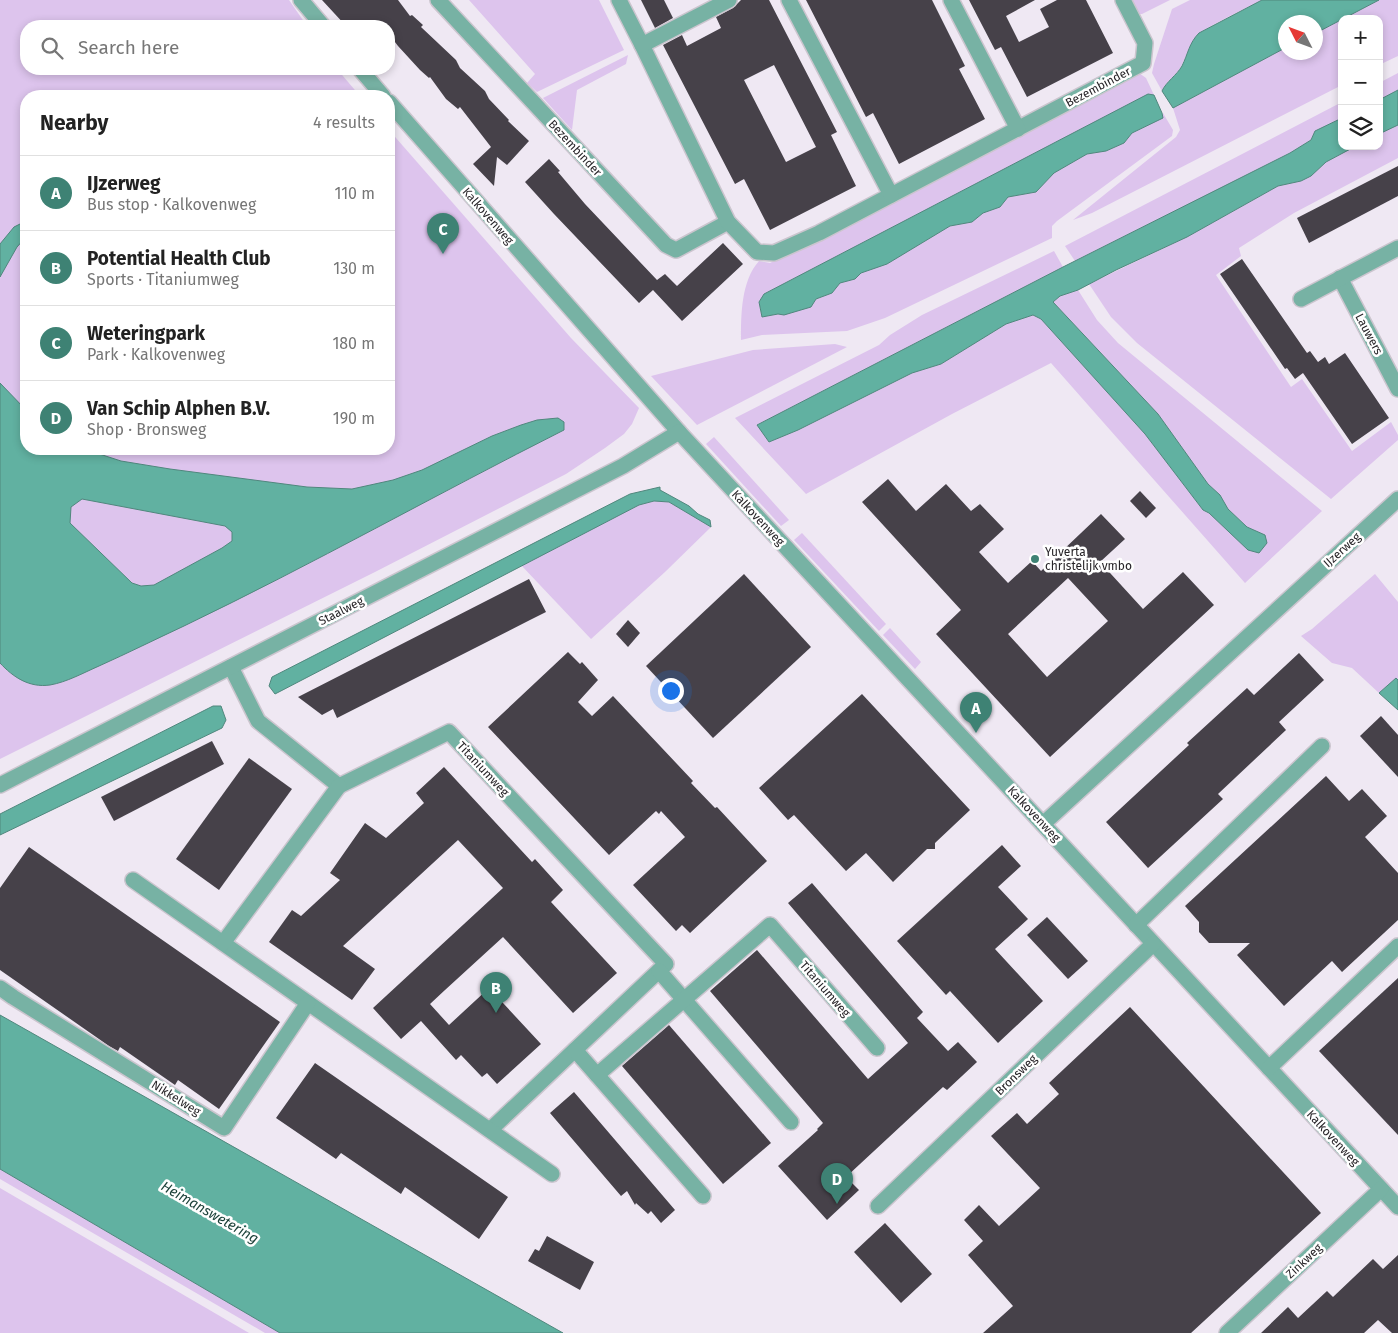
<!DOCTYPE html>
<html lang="en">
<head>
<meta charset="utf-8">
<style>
  body { margin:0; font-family:"Fira Sans",sans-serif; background:#f6f6f6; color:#222 }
  .controls { position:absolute; right:15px; top:15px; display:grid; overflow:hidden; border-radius:10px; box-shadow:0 2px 8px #0003 }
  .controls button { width:45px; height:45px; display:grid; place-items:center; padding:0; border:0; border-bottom:1px solid #e0e0e0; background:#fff; color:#222; font:25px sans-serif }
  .compass { position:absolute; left:1278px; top:15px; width:45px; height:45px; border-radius:50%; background:#fff; box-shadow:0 2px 8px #0003; rotate:312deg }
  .you { position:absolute; left:670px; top:690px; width:18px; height:18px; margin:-12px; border:4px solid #fff; border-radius:50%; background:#1a73e8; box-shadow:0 0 0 8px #1a73e833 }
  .badge { display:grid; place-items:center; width:32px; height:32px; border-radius:50%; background:#3e8274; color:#fff; font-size:16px; font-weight:700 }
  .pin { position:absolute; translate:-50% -41px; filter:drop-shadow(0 1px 2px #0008) }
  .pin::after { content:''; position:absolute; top:26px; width:18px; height:15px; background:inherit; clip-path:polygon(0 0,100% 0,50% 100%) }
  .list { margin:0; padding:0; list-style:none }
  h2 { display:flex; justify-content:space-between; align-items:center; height:65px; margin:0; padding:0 20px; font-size:21px }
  h2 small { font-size:16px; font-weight:400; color:#767676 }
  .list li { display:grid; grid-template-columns:32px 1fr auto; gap:15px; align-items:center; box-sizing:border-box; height:75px; padding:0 20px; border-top:1px solid #e0e0e0 }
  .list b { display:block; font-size:19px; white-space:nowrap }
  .list p { margin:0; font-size:16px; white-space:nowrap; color:#767676 }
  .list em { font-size:16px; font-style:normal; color:#767676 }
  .icon { flex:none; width:28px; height:28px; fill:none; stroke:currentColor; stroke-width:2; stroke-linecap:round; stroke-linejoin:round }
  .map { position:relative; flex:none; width:1398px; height:1333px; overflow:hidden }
  .search { position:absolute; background:#fff; box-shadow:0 2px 8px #0003; left:20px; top:20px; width:375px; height:55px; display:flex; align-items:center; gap:12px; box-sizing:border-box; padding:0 18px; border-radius:20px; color:#767676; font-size:19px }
  .panel { position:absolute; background:#fff; box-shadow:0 2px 8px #0003; left:20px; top:90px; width:375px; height:365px; border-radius:20px }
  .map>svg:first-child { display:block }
  .green { fill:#ddc4ed }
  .water { fill:#61b1a1; stroke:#50877d; fill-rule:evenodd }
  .building { fill:#464149; fill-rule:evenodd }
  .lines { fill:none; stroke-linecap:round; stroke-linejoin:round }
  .minor-casing { stroke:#cbc5ce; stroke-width:18 }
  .minor { stroke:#77b2a4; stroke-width:15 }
  .poi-dot { fill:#3e8274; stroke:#fff; stroke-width:2 }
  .labels { text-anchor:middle; stroke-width:5; stroke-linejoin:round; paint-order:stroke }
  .street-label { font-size:12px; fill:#272428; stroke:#fff }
  .poi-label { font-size:12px; fill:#272428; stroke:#fff; text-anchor:start }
  .water-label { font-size:14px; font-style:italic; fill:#193f37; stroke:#fff }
</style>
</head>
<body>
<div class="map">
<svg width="1398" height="1333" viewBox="0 0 1398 1333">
  <rect width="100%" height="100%" fill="#efe8f3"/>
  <g class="green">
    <polygon points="0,0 289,0 307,26 26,26 26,69 337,69 360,96 26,96 26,449 389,449 389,130 571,338 639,408 632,424 624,434 605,448 566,474 375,572 0,759 0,663 9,672 73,678 166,634 0,461"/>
    <polygon points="469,0 599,0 624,50 537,92 527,83 535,74"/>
    <polygon points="1131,0 1170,0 1142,14 1138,14"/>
    <path d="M1190 0H1262C1249 7 1205 27 1197 36 1188 46 1186 59 1179 70 1174 77 1165 83 1162 91L1152 73 1154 64 1172 9Z"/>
    <polygon points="1379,0 1398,0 1398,56 1379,65 1379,19 1343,19"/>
    <polygon points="1342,19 1342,85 1092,213 1073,220 1176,137 1180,130 1173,108 1285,48 1286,52 1316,52 1316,33"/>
    <polygon points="628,55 626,64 577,90 572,130 543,98"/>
    <path d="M1139 73 1146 78 1154 95H1148L764 294 759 302 762 317 779 314 832 293 840 283 855 279 861 273 887 264 950 226 972 222 983 213 1000 207 1008 197 1036 192 1054 173 1087 154 1106 151 1124 143 1132 133 1162 118 1163 113 1173 130 1172 136 1057 221 1052 226V238L885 318 847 331 762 335 741 340C741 315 741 281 759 261L770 263Z"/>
    <polygon points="1398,73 1398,90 1379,100 1379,83"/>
    <polygon points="1342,102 1342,118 1315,131 1311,140 1290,153 1075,261 1065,246"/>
    <polygon points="1398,124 1398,158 1294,213 1239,248 1241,256 1216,275 1291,387 1302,379 1352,451 1391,422 1398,435 1398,440 1331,499 1137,343 1111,317 1089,284 1187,237 1278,186 1301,181 1311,176 1326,162 1356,146 1379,146 1379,134"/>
    <polygon points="1054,251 1063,267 758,425 769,442 798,430 912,373 941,364 1006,324 1033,315 1041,319 1145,434 1203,510 1265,535 1247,527 1228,509 1220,495 1208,484 1158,414 1053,302 1060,296 1078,290 1097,320 1118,343 1322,511 1245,583 1051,363 952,414 806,494 735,418 879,345 890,335 922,315"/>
    <polygon points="835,344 847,347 697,425 651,376 753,350"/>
    <polygon points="714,437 789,520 781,526 706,444"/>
    <polygon points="654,501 669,502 711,527 665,572 591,639 521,565 639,505"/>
    <polygon points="802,533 886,624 879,631 794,540"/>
    <polygon points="1375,574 1398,602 1398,680 1396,678 1379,693 1352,668 1332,663 1301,636 1312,629"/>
    <polygon points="890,628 921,662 915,669 883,635"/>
    <polygon points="0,1169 280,1333 265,1333 0,1179"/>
    <polygon points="0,1188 249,1333 0,1333"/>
  </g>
  <g class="water">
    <path d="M1262 0H1379L1316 33V22H1286L1285 48 1173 108 1162 91C1166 82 1177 75 1182 66 1188 54 1189 43 1199 33Z"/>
    <polygon points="1398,90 1398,125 1379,134 1379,100"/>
    <polygon points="1148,94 1154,95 1162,113 1163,118 1132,133 1124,143 1106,151 1087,154 1054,173 1036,192 1008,197 1000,207 983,213 972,222 950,226 887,264 861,273 855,279 840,283 832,293 816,299 811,307 784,315 778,314 762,317 759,302 764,294"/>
    <polygon points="1342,118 1342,146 1356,146 1326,162 1311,176 1301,181 1278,186 1187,237 1116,270 1078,290 1060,296 1053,302 1158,414 1208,484 1220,495 1228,509 1247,527 1265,535 1267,543 1259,553 1248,550 1209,513 1203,510 1145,434 1041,319 1033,315 1006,324 941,364 912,373 798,430 769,442 757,425 1063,267 1290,153 1311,140 1315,131"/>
    <polygon points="26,221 26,237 17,247 0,277 0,244 14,227"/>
    <path d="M0 383 26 410V449H84L121 461 170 469 307 487 352 489 393 480 422 470 492 436 521 425 537 420 558 418 564 422V430C437 494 313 564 184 626 156 639 128 653 99 666 83 673 67 682 50 685 29 688 13 677 0 663ZM82 499 225 526 232 532V541L222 548 154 585 141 586 132 583 70 523 71 507Z"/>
    <polygon points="660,487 660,490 689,506 698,514 710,520 711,527 669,502 654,501 639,505 275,694 269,686 272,677 630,494"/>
    <polygon points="1396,678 1398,680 1398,710 1379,693"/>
    <polygon points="213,706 221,706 226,720 222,728 0,835 0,814"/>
    <polygon points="0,1015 563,1333 280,1333 0,1169"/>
  </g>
  <g class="building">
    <polygon points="322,0 398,0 410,16 412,15 423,25 421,27 456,60 460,68 485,91 489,99 509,120 508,121 529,141 507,165 497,157 494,186 473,164 491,147 460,107 458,109 446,99 430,77 429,78 420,70 398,46 389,34 389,26 383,26 381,24 380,26 346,26"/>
    <polygon points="641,0 664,0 673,18 655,28"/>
    <path d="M741 0H769L837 132 831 135 856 186 770 230 744 179 735 184 663 45 682 35 687 46 721 28 716 17 733 8ZM774 65 816 147 786 162 744 80Z"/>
    <polygon points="806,0 932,0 965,66 959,69 985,119 899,164 873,113 866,117"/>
    <polygon points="969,0 1035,0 1006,16 1019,42 1049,27 1040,9 1057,0 1086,0 1113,53 1027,97 1001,47 995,50"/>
    <polygon points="549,159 560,171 558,172 585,204 657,280 665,274 677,286 723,243 743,264 682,321 653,290 639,303 554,214 525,182"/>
    <polygon points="1398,166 1398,196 1309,243 1297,218"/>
    <polygon points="1242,259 1307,353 1310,351 1318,362 1325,357 1329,364 1345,353 1389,418 1352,444 1303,373 1295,379 1287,368 1285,369 1220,274"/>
    <path d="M888 479 916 511 946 484 971 511 980 504 1004 529 979 552 1008 583 1032 561 1041 571 1101 514 1125 539 1100 562 1143 609 1183 572 1214 605 1050 757 936 634 961 610 862 502ZM1068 578 1108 621 1047 677 1008 634Z"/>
    <polygon points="1140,491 1156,508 1146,518 1130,501"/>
    <polygon points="744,574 811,647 713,738 646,666"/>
    <polygon points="529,579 546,612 530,620 337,718 333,709 322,715 298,697"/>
    <polygon points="628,620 640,633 628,647 616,634"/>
    <polygon points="568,652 580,664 582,662 598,680 578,702 592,716 613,696 693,781 691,783 715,808 717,807 767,861 690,933 682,925 676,931 633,885 685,837 661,811 659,814 656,811 609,855 488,727"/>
    <polygon points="1299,653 1324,680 1279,722 1286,730 1218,794 1223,799 1148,868 1106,822 1189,745 1187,743 1247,688 1254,695"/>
    <polygon points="862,694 970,810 935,843 935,849 927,849 893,882 866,853 846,871 794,815 788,820 759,788"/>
    <polygon points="1381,716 1398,735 1398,777 1360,736"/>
    <polygon points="212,741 224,764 114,821 101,797"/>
    <polygon points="249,758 292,789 219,890 176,859"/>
    <polygon points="444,767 532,862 535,859 563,890 551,902 617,973 573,1013 503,937 445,990 430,1004 449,1025 489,988 541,1044 497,1084 487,1073 482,1077 461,1055 456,1060 421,1021 401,1039 373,1008 503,888 458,840 343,946 375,969 352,1000 269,942 292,910 301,916 340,880 330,873 365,823 386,838 424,803 416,793"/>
    <polygon points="1326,776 1349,801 1362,789 1387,816 1365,837 1398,873 1398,920 1342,972 1332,961 1284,1006 1237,955 1250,943 1209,943 1199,932 1199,922 1185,906"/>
    <polygon points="1002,845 1021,866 998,887 1028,919 995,949 1043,1001 998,1043 950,991 946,995 897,941"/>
    <polygon points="29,847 280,1022 219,1109 178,1080 175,1085 120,1047 118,1051 109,1046 0,970 0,888"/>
    <polygon points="812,883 923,1012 917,1018 948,1051 958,1042 977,1062 947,1090 943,1087 846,1177 859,1190 827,1220 778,1166 818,1130 817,1129 823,1123 710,991 757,950 868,1079 908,1043 788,903"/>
    <polygon points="1047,917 1088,961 1068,979 1027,935"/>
    <polygon points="1398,978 1398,1135 1319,1051"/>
    <polygon points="1130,1007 1321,1213 1191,1333 983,1333 1013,1306 968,1255 983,1241 964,1220 979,1205 999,1226 1040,1188 991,1136 1017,1113 1027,1124 1059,1094 1049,1083"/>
    <polygon points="669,1025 771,1143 723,1184 622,1066"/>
    <polygon points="315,1063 508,1197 479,1239 405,1187 401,1194 341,1153 336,1159 276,1118"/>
    <polygon points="574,1092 675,1210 661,1223 651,1211 648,1214 636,1203 635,1205 627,1191 621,1196 550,1113"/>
    <polygon points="885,1223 932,1274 901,1303 854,1252"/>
    <polygon points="547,1236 594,1262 580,1290 528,1261 535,1249 539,1251"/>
    <polygon points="1398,1255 1398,1333 1392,1333 1378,1320 1364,1333 1261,1333 1288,1307 1298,1318 1327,1291 1333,1297 1373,1259 1383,1269"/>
  </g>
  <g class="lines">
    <defs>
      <g id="minor">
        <polyline points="301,0 323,26"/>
        <polyline points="438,0 666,245 676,250 728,222"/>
        <polyline points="619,0 642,45 728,222 757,252 774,253 819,233 1143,63 1145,43 1123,0"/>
        <polyline points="789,0 891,195"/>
        <polyline points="951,0 1018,129"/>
        <polyline points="642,45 729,0"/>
        <polyline points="360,69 383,96"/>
        <polyline points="389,102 679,432 1398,1207"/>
        <polyline points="1340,278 1398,389"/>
        <polyline points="1301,299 1398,248"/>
        <polyline points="231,667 258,721 339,786 449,732 666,964 490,1130"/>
        <polyline points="0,785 623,466 679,432"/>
        <polyline points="1043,824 1398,499"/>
        <polyline points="133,880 552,1174"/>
        <polyline points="1136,925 1322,746"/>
        <polyline points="223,943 339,786"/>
        <polyline points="659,971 791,1122"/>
        <polyline points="0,988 13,997 224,1128 308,1003"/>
        <polyline points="575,1050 703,1196"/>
        <polyline points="1269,1068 1398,946"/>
        <polyline points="597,1075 770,925 877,1048"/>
        <polyline points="878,1206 1153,944"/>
        <polyline points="1227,1333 1381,1189"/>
      </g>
    </defs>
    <use href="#minor" class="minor-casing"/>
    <use href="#minor" class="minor"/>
  </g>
  <circle class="poi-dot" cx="1035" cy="559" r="5"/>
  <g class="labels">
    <g class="street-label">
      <text transform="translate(1098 87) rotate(-28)" y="4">Bezembinder</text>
      <text transform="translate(575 148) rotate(47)" y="4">Bezembinder</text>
      <text transform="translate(488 216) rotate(49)" y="4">Kalkovenweg</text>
      <text transform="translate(1369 334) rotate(62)" y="4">Lauwers</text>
      <text transform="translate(758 518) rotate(47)" y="4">Kalkovenweg</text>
      <text transform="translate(1342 550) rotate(-42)" y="4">IJzerweg</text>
      <text transform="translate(341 611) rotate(-27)" y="4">Staalweg</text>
      <text transform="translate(483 769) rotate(47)" y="4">Titaniumweg</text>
      <text transform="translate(1034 814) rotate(47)" y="4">Kalkovenweg</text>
      <text transform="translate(825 989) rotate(49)" y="4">Titaniumweg</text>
      <text transform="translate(1016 1075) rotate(-44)" y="4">Bronsweg</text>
      <text transform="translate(176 1098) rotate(32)" y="4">Nikkelweg</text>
      <text transform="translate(1333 1138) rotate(47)" y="4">Kalkovenweg</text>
      <text transform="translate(1304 1261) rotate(-43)" y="4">Zinkweg</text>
    </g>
    <g class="poi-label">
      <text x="1045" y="556">Yuverta<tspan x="1045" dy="14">christelijk vmbo</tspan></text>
    </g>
    <g class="water-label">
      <text transform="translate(210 1212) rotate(30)" y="5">Heimanswetering</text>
    </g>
  </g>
</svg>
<div class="controls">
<button>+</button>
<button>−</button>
<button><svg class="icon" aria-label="layers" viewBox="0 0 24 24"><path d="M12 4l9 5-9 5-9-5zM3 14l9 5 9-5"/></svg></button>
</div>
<svg class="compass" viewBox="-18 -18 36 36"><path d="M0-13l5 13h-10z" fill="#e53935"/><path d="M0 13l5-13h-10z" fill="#767676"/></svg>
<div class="you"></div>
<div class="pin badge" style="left:976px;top:733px">A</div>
<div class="pin badge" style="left:496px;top:1013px">B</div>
<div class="pin badge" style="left:443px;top:254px">C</div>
<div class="pin badge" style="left:837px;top:1204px">D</div>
<div class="search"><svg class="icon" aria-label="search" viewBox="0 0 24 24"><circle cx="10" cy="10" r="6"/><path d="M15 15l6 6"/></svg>Search here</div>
<section class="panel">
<h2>Nearby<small>4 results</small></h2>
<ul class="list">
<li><span class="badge">A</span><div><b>IJzerweg</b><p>Bus stop · Kalkovenweg</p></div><em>110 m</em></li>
<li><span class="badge">B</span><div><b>Potential Health Club</b><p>Sports · Titaniumweg</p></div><em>130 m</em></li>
<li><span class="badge">C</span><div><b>Weteringpark</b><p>Park · Kalkovenweg</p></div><em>180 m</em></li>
<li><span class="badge">D</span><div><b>Van Schip Alphen B.V.</b><p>Shop · Bronsweg</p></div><em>190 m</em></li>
</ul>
</section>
</div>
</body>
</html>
